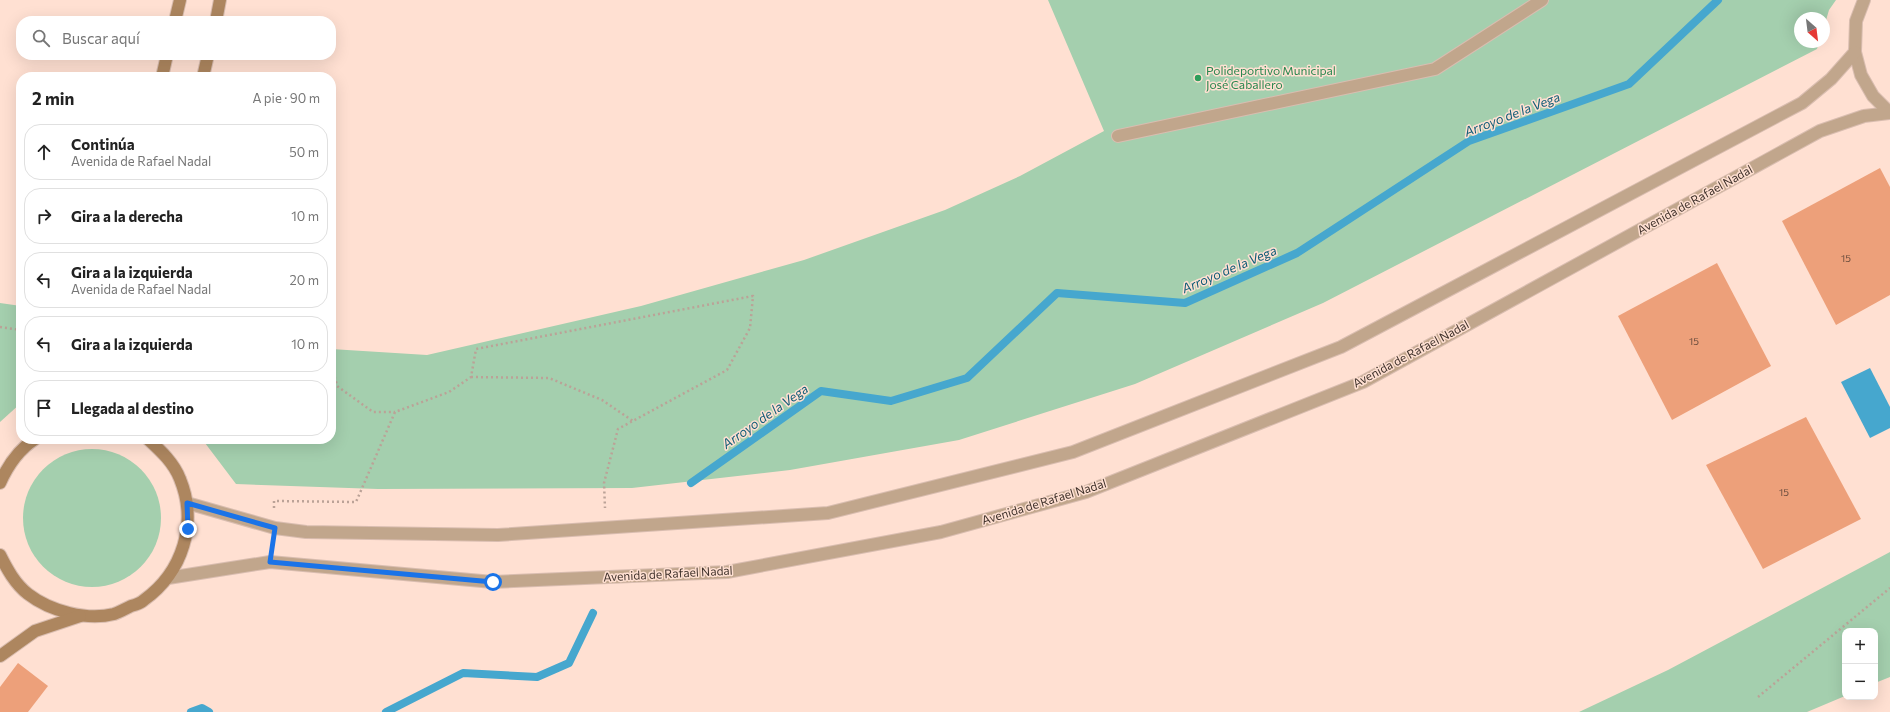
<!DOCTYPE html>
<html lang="es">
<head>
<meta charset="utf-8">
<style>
  body { margin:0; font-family:Commissioner,sans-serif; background:#f2f2f2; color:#222 }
  .controls { position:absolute; right:12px; bottom:12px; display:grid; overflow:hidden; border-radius:8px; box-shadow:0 4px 16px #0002 }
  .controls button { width:36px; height:36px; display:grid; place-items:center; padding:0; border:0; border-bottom:1px solid #e0e0e0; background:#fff; color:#222; font:20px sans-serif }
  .compass { position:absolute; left:1794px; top:12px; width:36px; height:36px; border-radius:50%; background:#fff; box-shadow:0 4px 16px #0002; rotate:152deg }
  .stop { position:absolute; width:12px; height:12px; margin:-9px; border:3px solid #1a73e8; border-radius:50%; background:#fff }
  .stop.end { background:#1a73e8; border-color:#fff; box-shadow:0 1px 4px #0008 }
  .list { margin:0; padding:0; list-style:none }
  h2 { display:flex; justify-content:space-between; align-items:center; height:52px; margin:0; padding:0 16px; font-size:17px }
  h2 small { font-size:13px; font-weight:400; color:#767676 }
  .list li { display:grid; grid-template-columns:26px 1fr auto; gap:12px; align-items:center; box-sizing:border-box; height:56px; margin:0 8px 8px; padding:0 8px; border:1px solid #e0e0e0; border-radius:16px }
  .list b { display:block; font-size:15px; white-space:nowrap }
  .list p { margin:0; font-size:13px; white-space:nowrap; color:#767676 }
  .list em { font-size:13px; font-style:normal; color:#767676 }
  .icon { flex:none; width:22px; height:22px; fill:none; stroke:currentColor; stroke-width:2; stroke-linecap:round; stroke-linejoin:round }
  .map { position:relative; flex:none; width:1890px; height:712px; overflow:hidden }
  .search { position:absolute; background:#fff; box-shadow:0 4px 16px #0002; left:16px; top:16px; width:320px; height:44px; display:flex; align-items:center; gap:10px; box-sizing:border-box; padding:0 14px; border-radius:16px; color:#767676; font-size:15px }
  .panel { position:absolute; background:#fff; box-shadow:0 4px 16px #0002; left:16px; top:72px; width:320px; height:372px; border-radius:16px }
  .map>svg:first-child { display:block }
  .green { fill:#a4cfae }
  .water { fill:#46a7ce }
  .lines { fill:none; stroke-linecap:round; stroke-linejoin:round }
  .stream { stroke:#46a7ce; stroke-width:8 }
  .building { fill:#eda07a }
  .street-casing { stroke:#d9bdb0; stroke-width:14 }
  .secondary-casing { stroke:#d9bdb0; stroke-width:14 }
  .path { stroke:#bba297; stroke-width:2.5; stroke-dasharray:2 3; stroke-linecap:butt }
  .street { stroke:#c1a68c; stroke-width:12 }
  .secondary { stroke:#ad865f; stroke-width:12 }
  .route { stroke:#1a73e8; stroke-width:5 }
  .leisure-dot { fill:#2e9e5b; stroke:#ffe0d2; stroke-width:1.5 }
  .labels { text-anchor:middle; stroke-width:3; stroke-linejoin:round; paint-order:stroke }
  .number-label { font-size:10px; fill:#6a4d3e }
  .leisure-label { font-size:12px; fill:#27864d; stroke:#ffe0d2; text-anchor:start }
  .street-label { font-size:12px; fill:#3f312a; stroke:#ffe0d2 }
  .water-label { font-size:13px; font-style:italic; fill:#0f5c77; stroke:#ffe0d2 }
</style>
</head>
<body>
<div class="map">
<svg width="1890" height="712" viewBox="0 0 1890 712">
  <rect width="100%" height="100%" fill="#ffe0d2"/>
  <g class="green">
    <polygon points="1048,0 1836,0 1829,10 1824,27 1824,18 1800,18 1800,42 1819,42 1817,49 1323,303 1135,384 959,440 790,470 632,488 378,489 236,484 202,439 331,439 331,349 427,355 641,306 804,260 945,210 1020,176 1104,131"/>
    <polygon points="0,303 21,306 21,403 0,422"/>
    <circle cx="92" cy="518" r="69"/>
    <polygon points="1890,552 1890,677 1875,683 1875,631 1845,631 1845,696 1807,712 1579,712 1668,670"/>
  </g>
  <polygon class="water" points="1870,368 1890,407 1890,428 1870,438 1841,382"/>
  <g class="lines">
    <g class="stream">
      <polyline points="691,483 821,391 891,401 967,378 1057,293 1185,303 1297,253 1469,141 1629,84 1718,0"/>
      <polyline points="191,712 202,708 209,712"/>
      <polyline points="386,712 463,673 537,677 569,663 593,613"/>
    </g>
  </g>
  <g class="building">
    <polygon points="1880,168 1890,187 1890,295 1836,325 1782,221"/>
    <polygon points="1717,263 1771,366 1672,420 1618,316"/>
    <polygon points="1806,417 1861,519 1763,569 1706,465"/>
    <polygon points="18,663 48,686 28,712 0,712 0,687"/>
  </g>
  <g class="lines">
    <defs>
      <g id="street">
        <polyline points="1864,0 1856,21 1855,52 1861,75 1873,96 1890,113"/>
        <polyline points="1118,136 1435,69 1542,0"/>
        <polyline points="187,503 275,528 306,532 498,535 828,513 1073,452 1341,347 1802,103 1831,79 1855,52"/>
        <polyline points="168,578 270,562 493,582 727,572 941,532 1086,492 1363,382 1820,131 1864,116 1890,113"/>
      </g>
      <g id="secondary">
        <polyline points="175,21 180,0"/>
        <polyline points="216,21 220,0"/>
        <polyline points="162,77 167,55"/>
        <polyline points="203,77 208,55"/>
        <path d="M0 483C8 465 18 450 35 439"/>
        <path d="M0 555C7 569 15 584 28 594 50 611 87 621 114 614 120 612 125 609 131 606 135 605 141 603 144 600 183 572 198 523 180 479 174 463 161 451 148 439"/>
        <polyline points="0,656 35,631 80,616"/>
      </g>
    </defs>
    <use href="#street" class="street-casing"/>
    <use href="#secondary" class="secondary-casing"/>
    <g class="path">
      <polyline points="0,327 21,330"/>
      <polyline points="331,362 337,386 373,412 395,412"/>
      <polyline points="471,377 549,378 602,400 633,421"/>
      <polyline points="274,508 274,501 356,502 395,412 449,392 471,377 476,349 753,296 750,328 727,370 618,429 604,483 605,508"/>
      <polyline points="1758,697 1890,588"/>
    </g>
    <use href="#street" class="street"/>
    <use href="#secondary" class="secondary"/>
  </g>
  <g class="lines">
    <polyline class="route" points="188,529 187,503 275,528 270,562 493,582"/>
  </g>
  <circle class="leisure-dot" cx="1198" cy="78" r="4"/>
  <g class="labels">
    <g class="number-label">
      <text x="1846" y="262">15</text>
      <text x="1694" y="345">15</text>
      <text x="1784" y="496">15</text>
    </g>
    <g class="leisure-label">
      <text x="1206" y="75">Polideportivo Municipal<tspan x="1206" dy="14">José Caballero</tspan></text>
    </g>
    <g class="street-label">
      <text transform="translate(1695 200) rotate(-29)" y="4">Avenida de Rafael Nadal</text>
      <text transform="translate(1411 354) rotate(-28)" y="4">Avenida de Rafael Nadal</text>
      <text transform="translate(1044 502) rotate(-17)" y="4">Avenida de Rafael Nadal</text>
      <text transform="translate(668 574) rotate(-3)" y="4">Avenida de Rafael Nadal</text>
    </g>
    <g class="water-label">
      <text transform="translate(1512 114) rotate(-21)" y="5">Arroyo de la Vega</text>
      <text transform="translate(1229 269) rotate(-23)" y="5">Arroyo de la Vega</text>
      <text transform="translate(765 416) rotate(-35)" y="5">Arroyo de la Vega</text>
    </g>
  </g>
</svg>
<div class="controls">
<button>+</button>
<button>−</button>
</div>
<svg class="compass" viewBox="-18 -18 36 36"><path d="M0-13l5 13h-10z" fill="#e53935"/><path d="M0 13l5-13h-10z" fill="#767676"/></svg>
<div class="stop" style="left:493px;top:582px"></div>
<div class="stop end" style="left:188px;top:529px"></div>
<div class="search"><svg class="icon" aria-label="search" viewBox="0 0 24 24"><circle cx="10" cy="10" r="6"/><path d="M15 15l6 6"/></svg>Buscar aquí</div>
<section class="panel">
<h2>2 min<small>A pie · 90 m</small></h2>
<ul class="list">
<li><svg class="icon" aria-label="ahead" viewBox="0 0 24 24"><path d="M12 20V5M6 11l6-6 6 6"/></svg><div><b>Continúa</b><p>Avenida de Rafael Nadal</p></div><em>50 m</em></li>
<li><svg class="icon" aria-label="right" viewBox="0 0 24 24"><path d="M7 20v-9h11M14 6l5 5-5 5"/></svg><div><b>Gira a la derecha</b></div><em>10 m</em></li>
<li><svg class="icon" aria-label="left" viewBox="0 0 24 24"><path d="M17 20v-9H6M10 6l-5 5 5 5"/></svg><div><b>Gira a la izquierda</b><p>Avenida de Rafael Nadal</p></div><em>20 m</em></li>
<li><svg class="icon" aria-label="left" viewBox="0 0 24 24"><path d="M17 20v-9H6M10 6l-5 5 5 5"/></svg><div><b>Gira a la izquierda</b></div><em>10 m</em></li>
<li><svg class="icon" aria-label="arrive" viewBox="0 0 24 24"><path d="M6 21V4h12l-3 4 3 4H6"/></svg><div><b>Llegada al destino</b></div></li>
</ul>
</section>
</div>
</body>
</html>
